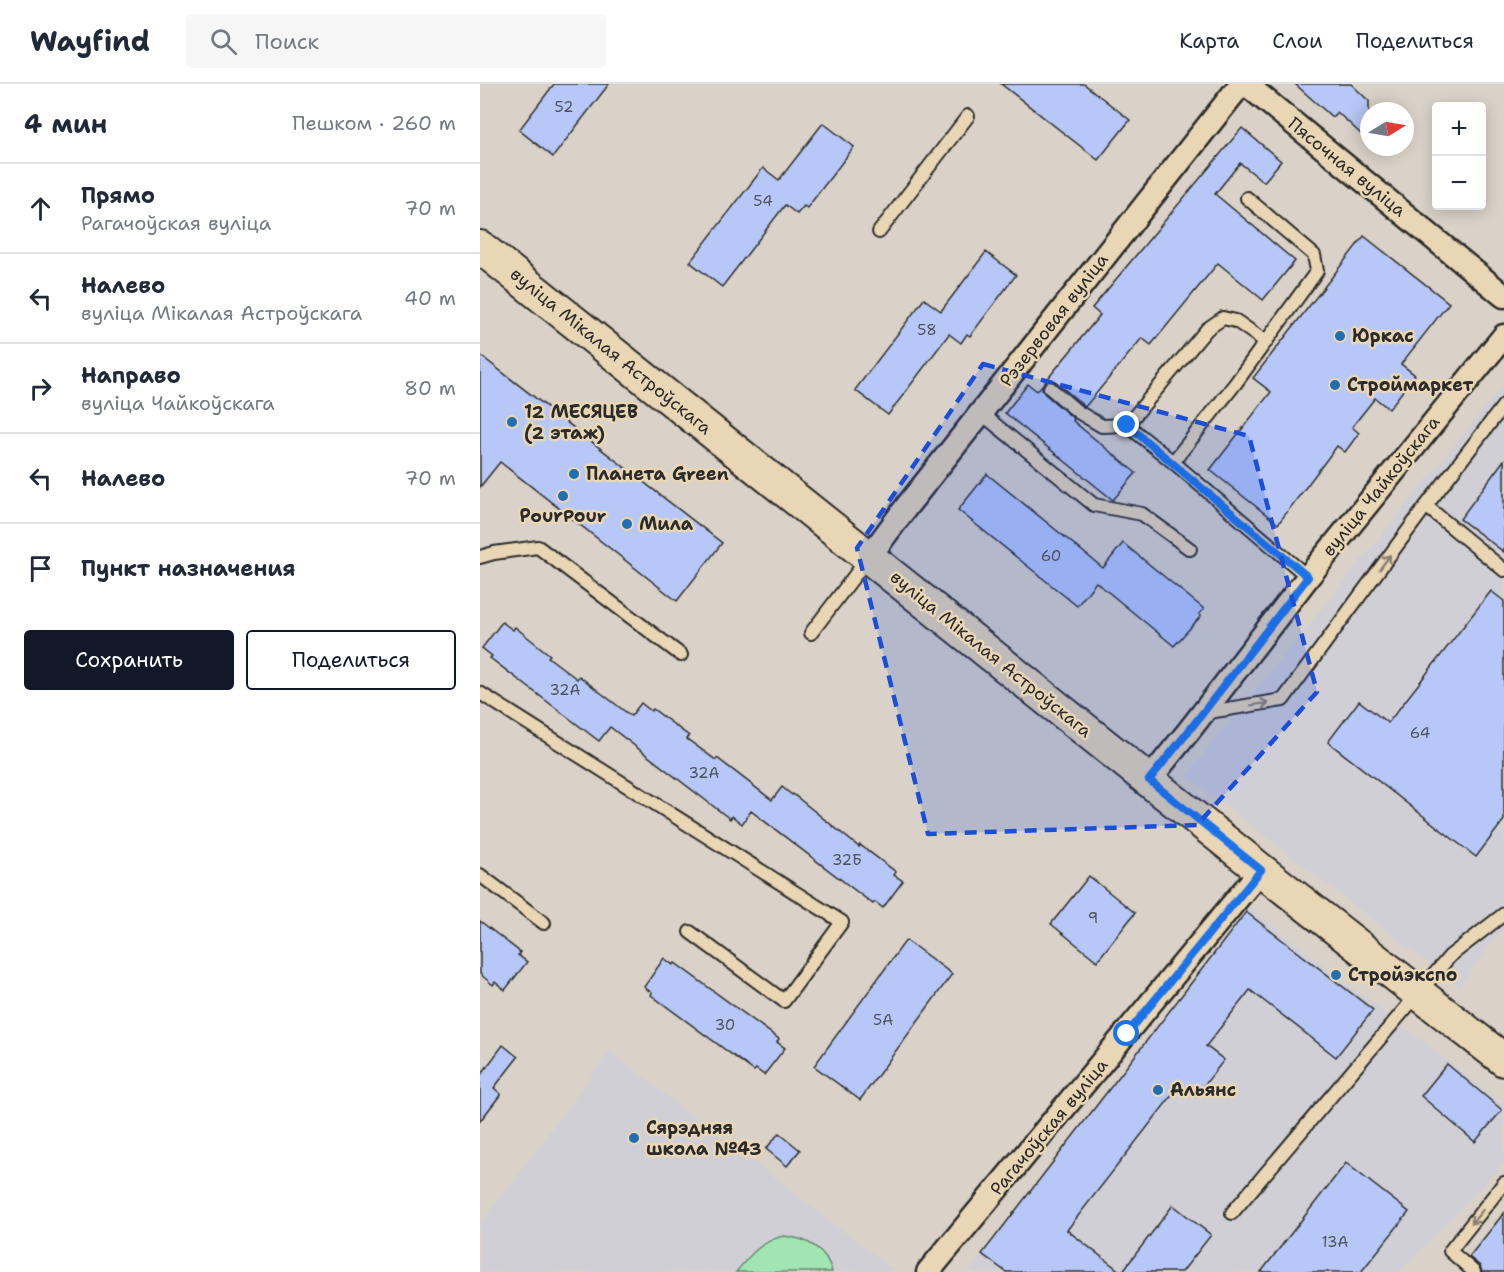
<!DOCTYPE html>
<html lang="ru">
<head>
<meta charset="utf-8">
<style>
  body { margin:0; font-family:"Shantell Sans",sans-serif; background:#f6f6f7; color:#1f2937 }
  .controls { position:absolute; right:18px; top:18px; display:grid; overflow:hidden; border-radius:6px; box-shadow:0 3px 15px #0003 }
  .controls button { width:54px; height:54px; display:grid; place-items:center; padding:0; border:0; border-bottom:2px solid #e0e1e3; background:#fff; color:#1f2937; font:30px sans-serif }
  .compass { position:absolute; left:880px; top:18px; width:54px; height:54px; border-radius:50%; background:#fff; box-shadow:0 3px 15px #0003; rotate:79deg }
  .stop { position:absolute; width:18px; height:18px; margin:-14px; border:4px solid #1a73e8; border-radius:50%; background:#fff }
  .stop.end { background:#1a73e8; border-color:#fff; box-shadow:0 2px 6px #0008 }
  .list { margin:0; padding:0; list-style:none }
  h2 { display:flex; justify-content:space-between; align-items:center; height:78px; margin:0; padding:0 24px; font-size:26px }
  h2 small { font-size:20px; font-weight:400; color:#747a83 }
  .list li { display:grid; grid-template-columns:39px 1fr auto; gap:18px; align-items:center; box-sizing:border-box; height:90px; padding:0 24px; border-top:2px solid #e0e1e3 }
  .list b { display:block; font-size:22px; white-space:nowrap }
  .list p { margin:0; font-size:20px; white-space:nowrap; color:#747a83 }
  .list em { font-size:20px; font-style:normal; color:#747a83 }
  .actions { display:flex; gap:12px; padding:18px 24px }
  .actions a { flex:1; padding:14px 0; border:2px solid #111827; border-radius:6px; text-align:center; font-size:21px; color:#111827 }
  .actions .main { background:#111827; color:#fff }
  .icon { flex:none; width:33px; height:33px; fill:none; stroke:currentColor; stroke-width:2; stroke-linecap:round; stroke-linejoin:round }
  .map { position:relative; flex:none; width:1024px; height:1188px; overflow:hidden }
  header { display:flex; align-items:center; gap:36px; box-sizing:border-box; height:84px; padding:0 30px; background:#fff; border-bottom:2px solid #e0e1e3 }
  header strong { font-size:28px }
  nav { display:flex; gap:33px; margin-inline-start:auto; font-size:21px }
  .search { width:420px; height:54px; background:#f6f6f7; display:flex; align-items:center; gap:15px; box-sizing:border-box; padding:0 21px; border-radius:6px; color:#747a83; font-size:22px }
  main { display:flex }
  aside { flex:1; background:#fff }
  .map>svg:first-child { display:block }
  .built { fill:#d0cfd6 }
  .green { fill:#a1e6b2; stroke:#66886e; stroke-width:1.5 }
  .building { fill:#b7c8f8; stroke:#2b2b2b; stroke-width:1.5 }
  .lines { fill:none; stroke-linecap:round; stroke-linejoin:round }
  .service-casing { stroke:#2b2b2b; stroke-width:16 }
  .minor-casing { stroke:#2b2b2b; stroke-width:27 }
  .secondary-casing { stroke:#2b2b2b; stroke-width:36 }
  .service { stroke:#e9d6b4; stroke-width:12 }
  .minor { stroke:#e9d6b4; stroke-width:22 }
  .secondary { stroke:#e9d6b4; stroke-width:32 }
  .oneway { stroke:#8a8070 }
  .route { stroke:#1a73e8; stroke-width:8 }
  .marked { fill:#1d4ed8; fill-opacity:0.2; stroke:#1d4ed8; stroke-width:4.5; stroke-dasharray:12 8; stroke-linejoin:round }
  .poi-dot { fill:#1f6fb2; stroke:#e9d6b4; stroke-width:2 }
  .labels { text-anchor:middle; stroke-width:5; stroke-linejoin:round; paint-order:stroke }
  .number-label { font-size:15px; fill:#4e525e }
  .street-label { font-size:18px; fill:#2b2b2b; stroke:#e9d6b4 }
  .poi-label { font-size:18px; font-weight:bold; fill:#2b2b2b; stroke:#e9d6b4; text-anchor:start }
</style>
</head>
<body>
<header>
<strong>Wayfind</strong>
<div class="search"><svg class="icon" aria-label="search" viewBox="0 0 24 24"><circle cx="10" cy="10" r="6"/><path d="M15 15l6 6"/></svg>Поиск</div>
<nav><a>Карта</a><a>Слои</a><a>Поделиться</a></nav>
</header>
<main>
<aside>
<h2>4 мин<small>Пешком · 260 m</small></h2>
<ul class="list">
<li><svg class="icon" aria-label="ahead" viewBox="0 0 24 24"><path d="M12 20V5M6 11l6-6 6 6"/></svg><div><b>Прямо</b><p>Рагачоўская вуліца</p></div><em>70 m</em></li>
<li><svg class="icon" aria-label="left" viewBox="0 0 24 24"><path d="M17 20v-9H6M10 6l-5 5 5 5"/></svg><div><b>Налево</b><p>вуліца Мікалая Астроўскага</p></div><em>40 m</em></li>
<li><svg class="icon" aria-label="right" viewBox="0 0 24 24"><path d="M7 20v-9h11M14 6l5 5-5 5"/></svg><div><b>Направо</b><p>вуліца Чайкоўскага</p></div><em>80 m</em></li>
<li><svg class="icon" aria-label="left" viewBox="0 0 24 24"><path d="M17 20v-9H6M10 6l-5 5 5 5"/></svg><div><b>Налево</b></div><em>70 m</em></li>
<li><svg class="icon" aria-label="arrive" viewBox="0 0 24 24"><path d="M6 21V4h12l-3 4 3 4H6"/></svg><div><b>Пункт назначения</b></div></li>
</ul>
<div class="actions"><a class="main">Сохранить</a><a>Поделиться</a></div>
</aside>
<div class="map">
<svg width="1024" height="1188" viewBox="0 0 1024 1188">
  <rect width="100%" height="100%" fill="#dad2c8"/>
  <filter id="ink" filterUnits="userSpaceOnUse"><feTurbulence type="fractalNoise" baseFrequency=".0167" numOctaves="2"/><feDisplacementMap in="SourceGraphic" scale="12" xChannelSelector="R" yChannelSelector="G"/><feConvolveMatrix kernelMatrix="1 2 1 2 8 2 1 2 1" color-interpolation-filters="sRGB"/></filter>
  <g filter="url(#ink)">
    <g class="built">
      <polygon points="1024,300 1024,843 979,903 707,691"/>
      <polygon points="769,823 1024,1021 1024,1079 919,1188 489,1188"/>
      <polygon points="130,967 415,1187 0,1188 0,1141"/>
    </g>
    <path class="green" d="M304 1152C326 1154 347 1165 352 1188H256C270 1171 281 1157 304 1152Z"/>
    <g class="building">
      <polygon points="74,0 129,0 73,73 39,46"/>
      <polygon points="521,0 604,0 650,36 618,76"/>
      <polygon points="815,0 871,0 889,17 889,40 881,50 857,28 852,33"/>
      <polygon points="343,39 374,63 327,124 324,122 317,130 305,121 242,203 210,178 283,84 299,96"/>
      <polygon points="762,44 801,77 784,98 760,79 735,110 815,177 783,216 738,179 671,261 662,254 605,323 575,297 571,296 565,298 620,231 612,224"/>
      <polygon points="884,152 969,219 921,280 935,291 909,325 895,314 872,343 879,349 865,368 857,362 798,440 730,386 791,308 773,294"/>
      <polygon points="506,168 536,191 490,252 487,250 481,259 469,250 408,331 375,306 444,215 461,227"/>
      <polygon points="0,271 242,459 197,517 20,378 0,403"/>
      <polygon points="548,300 557,307 563,300 562,306 565,310 594,335 593,337 656,389 633,416 525,329"/>
      <polygon points="1024,376 1024,468 980,435"/>
      <polygon points="507,390 623,484 643,459 724,525 719,530 721,532 694,562 616,498 597,522 478,426"/>
      <polygon points="1011,507 1024,517 1024,736 996,773 848,658 879,617 908,639"/>
      <polygon points="22,538 33,546 35,543 70,571 68,573 97,595 99,592 151,632 161,619 171,627 173,625 209,652 207,655 236,676 237,674 292,716 302,703 312,711 313,710 379,763 380,761 416,788 414,791 423,797 403,824 395,818 393,820 271,727 262,740 252,732 250,735 130,643 119,657 10,574 12,572 2,564"/>
      <polygon points="609,792 655,829 617,877 571,840"/>
      <polygon points="766,828 893,926 856,973 770,906 726,962 744,976 715,1013 700,1001 587,1146 641,1188 526,1188 502,1170"/>
      <polygon points="0,837 40,868 38,871 47,878 25,906 15,898 13,901 0,890"/>
      <polygon points="426,856 472,890 380,1016 334,982"/>
      <polygon points="184,874 193,881 195,879 299,955 297,958 305,964 284,991 276,985 274,987 171,911 172,909 164,903"/>
      <polygon points="23,961 38,973 14,1004 21,1010 0,1037 0,992"/>
      <polygon points="967,980 1022,1026 995,1058 941,1012"/>
      <polygon points="299,1049 320,1066 307,1082 286,1065"/>
      <polygon points="866,1079 929,1128 881,1188 781,1188"/>
      <polygon points="693,1121 731,1151 702,1188 642,1188"/>
      <polygon points="1024,1129 1024,1188 1002,1188 1000,1182 989,1173"/>
    </g>
    <g class="lines">
      <defs>
        <g id="service">
          <polyline points="767,114 834,171 837,187 755,300 693,378 828,493"/>
          <polyline points="399,148 488,32"/>
          <polyline points="570,304 598,328 622,342 647,341"/>
          <polyline points="501,329 614,421 662,430 710,465"/>
          <polyline points="693,378 647,341 727,245 743,234 756,237 786,258"/>
          <polyline points="946,422 1024,486"/>
          <polyline points="0,473 14,469 58,463 201,571"/>
          <polyline points="331,549 388,474"/>
          <polyline points="0,609 362,838 304,917 210,848"/>
          <polyline points="723,629 803,616 946,422 1024,321"/>
          <polyline points="0,791 64,839"/>
          <polyline points="752,1129 970,872 1024,830"/>
          <polyline points="994,1188 970,1167 1024,1099"/>
        </g>
        <g id="minor">
          <polyline points="766,0 1024,212"/>
          <polyline points="389,473 427,422 761,0"/>
          <polyline points="669,696 708,648 828,493 1024,252"/>
          <polyline points="448,1188 781,786"/>
        </g>
        <polyline id="secondary" points="0,163 781,786 1024,976"/>
      </defs>
      <use href="#service" class="service-casing"/>
      <use href="#minor" class="minor-casing"/>
      <use href="#secondary" class="secondary-casing"/>
      <use href="#service" class="service"/>
      <use href="#minor" class="minor"/>
      <use href="#secondary" class="secondary"/>
    </g>
    <defs><path id="oneway-shaft" d="M-6 0H5M1.5-3L5.5 0L1.5 3" fill="none" stroke-width="1.6" stroke-linecap="round" stroke-linejoin="round" transform="scale(1.5)"/></defs>
    <g class="oneway">
      <use href="#oneway-shaft" transform="translate(905 478) rotate(-54)"/>
      <use href="#oneway-shaft" transform="translate(780 620) rotate(-9)"/>
      <use href="#oneway-shaft" transform="translate(997 1133) rotate(129)"/>
    </g>
  </g>
  <g class="lines" filter="url(#ink)">
    <polyline class="route" points="647,341 828,493 708,648 669,696 781,786 647,950"/>
  </g>
  <path class="marked" d="M503 280 769 352 837 608 717 741 448 750 377 464Z"/>
  <g class="poi-dot">
    <circle cx="860" cy="252" r="6"/>
    <circle cx="855" cy="301" r="6"/>
    <circle cx="32" cy="338" r="6"/>
    <circle cx="94" cy="390" r="6"/>
    <circle cx="83" cy="412" r="6"/>
    <circle cx="147" cy="440" r="6"/>
    <circle cx="856" cy="891" r="6"/>
    <circle cx="678" cy="1006" r="6"/>
    <circle cx="154" cy="1054" r="6"/>
  </g>
  <g class="labels">
    <g class="number-label">
      <text x="84" y="28">52</text>
      <text x="283" y="122">54</text>
      <text x="447" y="251">58</text>
      <text x="571" y="477">60</text>
      <text x="85" y="611">32А</text>
      <text x="940" y="654">64</text>
      <text x="224" y="694">32А</text>
      <text x="367" y="781">32Б</text>
      <text x="613" y="839">9</text>
      <text x="403" y="941">5А</text>
      <text x="245" y="946">30</text>
      <text x="855" y="1163">13А</text>
    </g>
    <g class="street-label">
      <text transform="translate(867 83) rotate(39)" y="6">Пясочная вуліца</text>
      <text transform="translate(574 236) rotate(-52)" y="6">Рэзервовая вуліца</text>
      <text transform="translate(131 267) rotate(39)" y="6">вуліца Мікалая Астроўскага</text>
      <text transform="translate(901 402) rotate(-51)" y="6">вуліца Чайкоўскага</text>
      <text transform="translate(511 570) rotate(39)" y="6">вуліца Мікалая Астроўскага</text>
      <text transform="translate(569 1043) rotate(-50)" y="6">Рагачоўская вуліца</text>
    </g>
    <g class="poi-label">
      <text x="872" y="258">Юркас</text>
      <text x="867" y="307">Строймаркет</text>
      <text x="44" y="334">12 МЕСЯЦЕВ<tspan x="44" dy="21">(2 этаж)</tspan></text>
      <text x="106" y="396">Планета Green</text>
      <text x="83" y="438" text-anchor="middle">PourPour</text>
      <text x="159" y="446">Мила</text>
      <text x="868" y="897">Стройэкспо</text>
      <text x="690" y="1012">Альянс</text>
      <text x="166" y="1050">Сярэдняя<tspan x="166" dy="21">школа №43</tspan></text>
    </g>
  </g>
</svg>
<div class="controls">
<button>+</button>
<button>−</button>
</div>
<svg class="compass" viewBox="-18 -18 36 36"><path d="M0-13l5 13h-10z" fill="#e53935"/><path d="M0 13l5-13h-10z" fill="#747a83"/></svg>
<div class="stop" style="left:647px;top:950px"></div>
<div class="stop end" style="left:647px;top:341px"></div>
</div>
</main>
</body>
</html>
